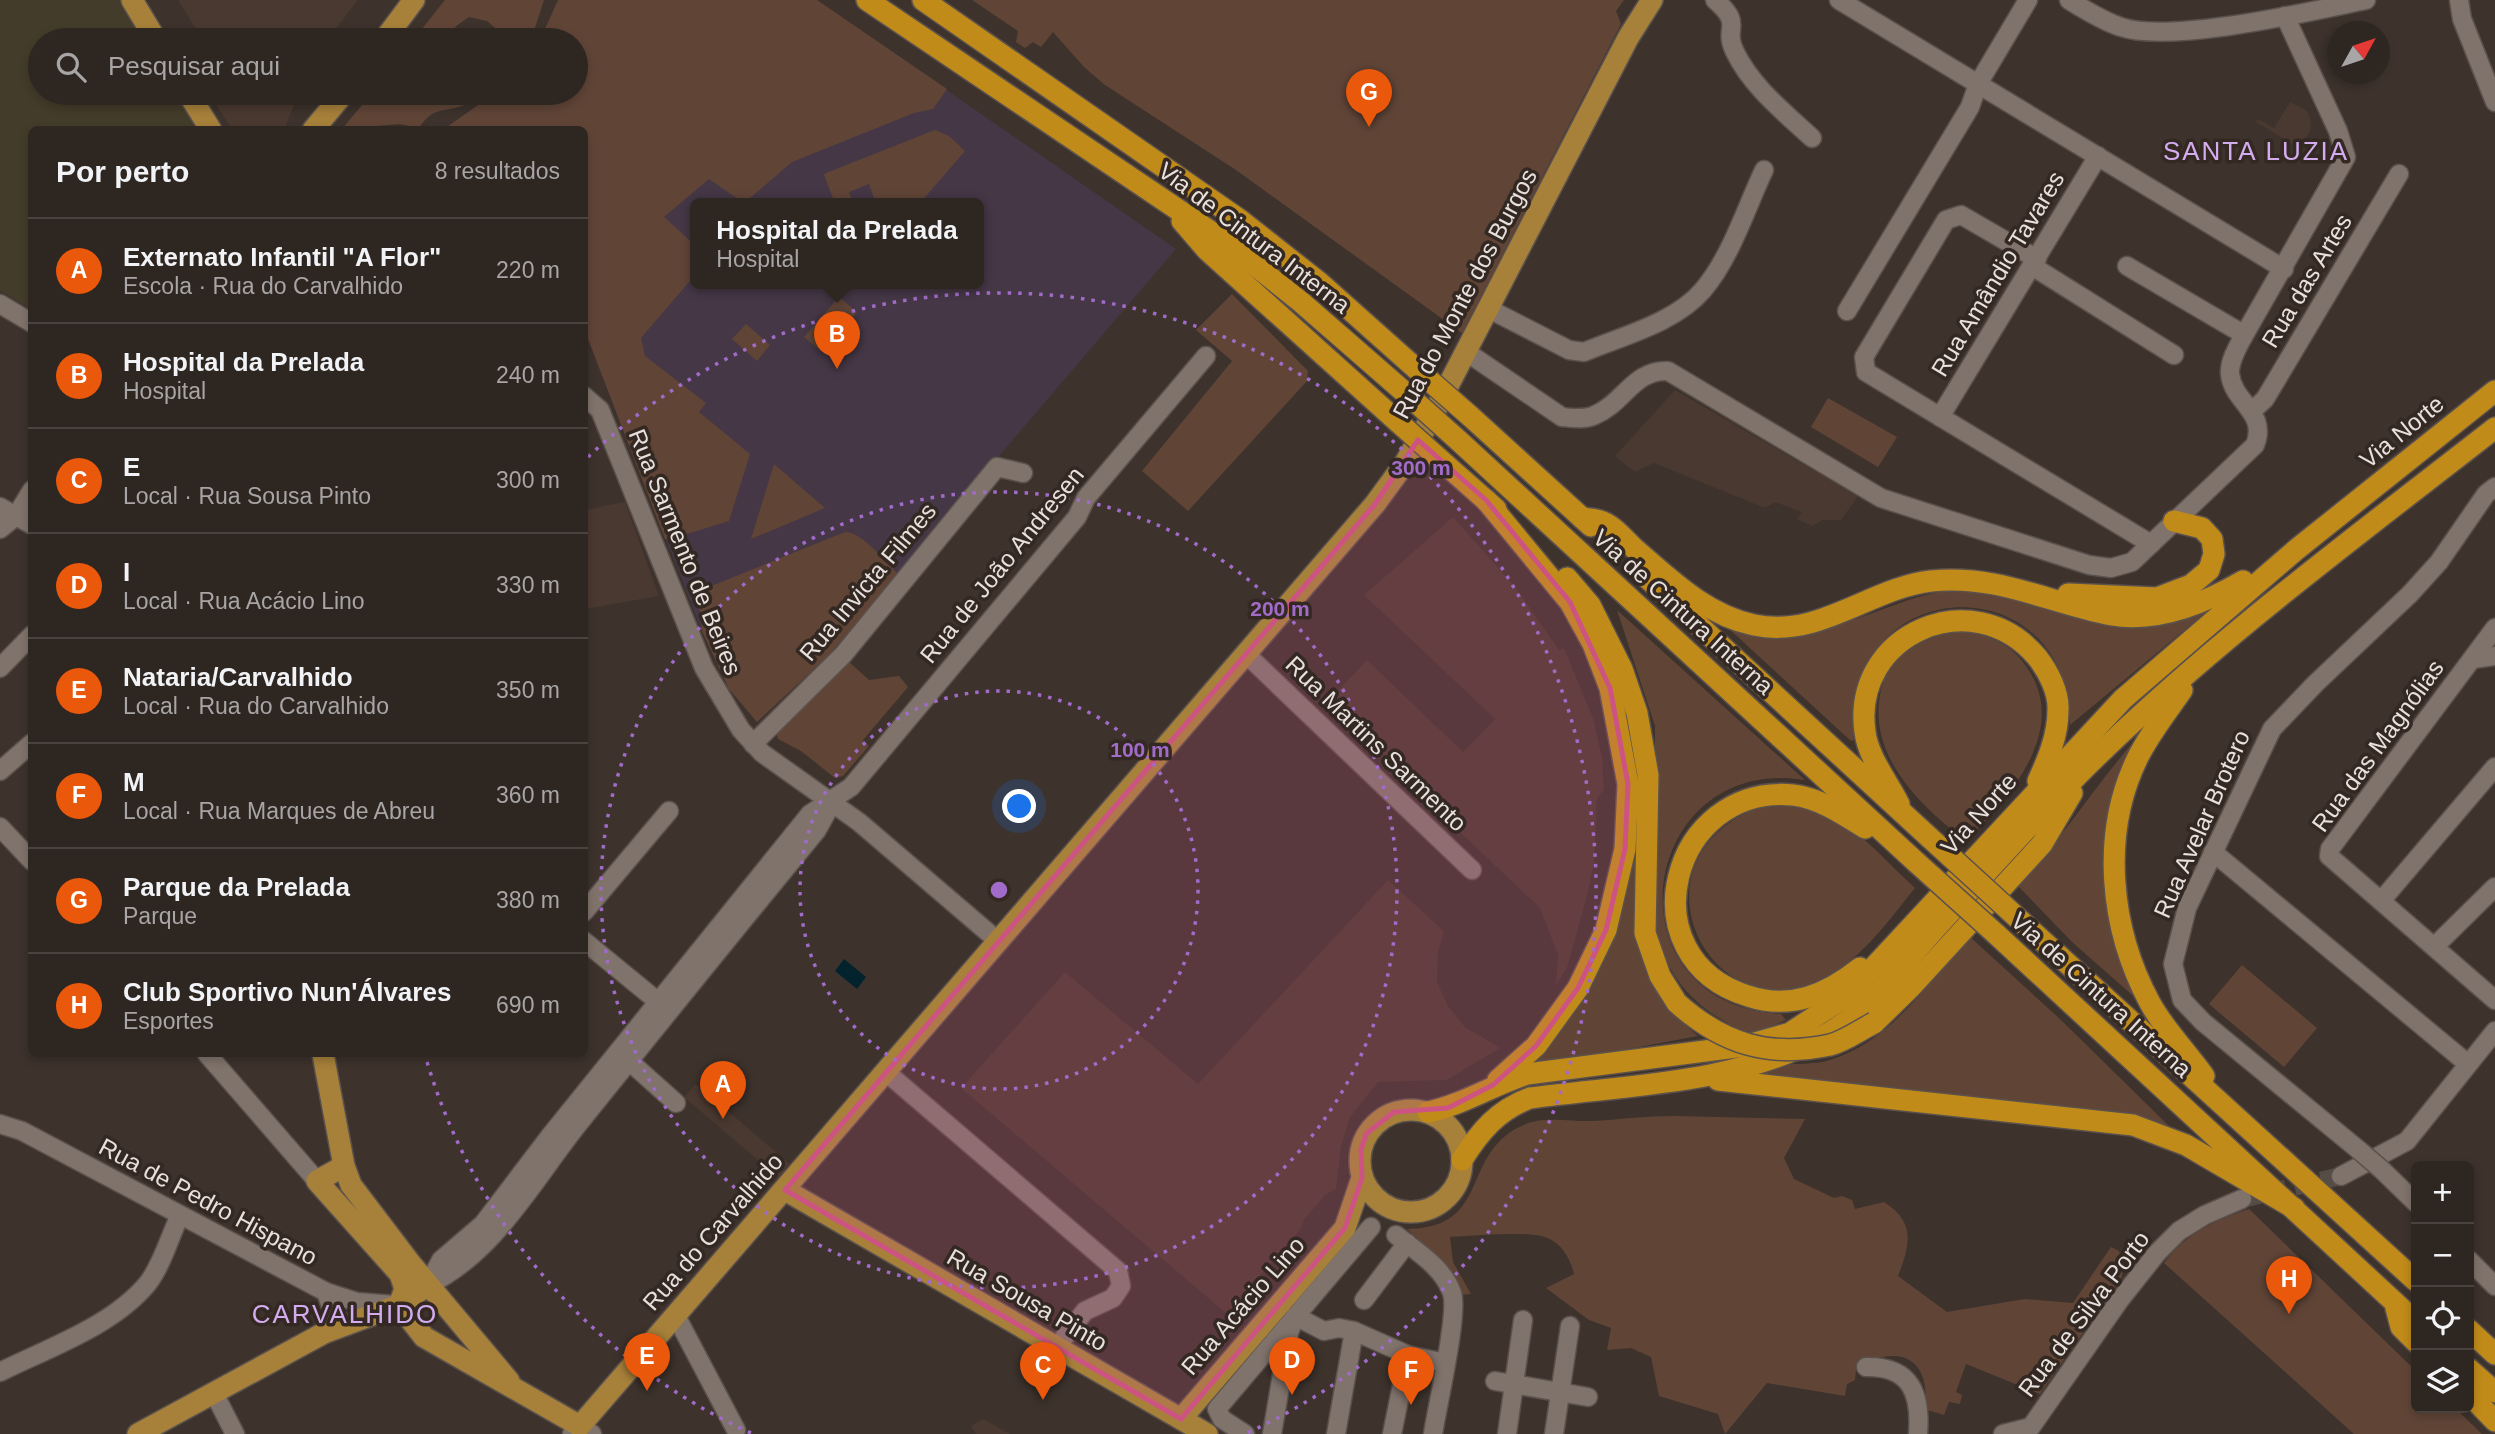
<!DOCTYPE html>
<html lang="pt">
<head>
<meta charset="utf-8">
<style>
  body { margin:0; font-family:Arial,sans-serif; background:#362e2a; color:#f1f3f6 }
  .controls { position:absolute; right:21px; bottom:21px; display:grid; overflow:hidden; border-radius:10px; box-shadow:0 4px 10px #0003 }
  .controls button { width:63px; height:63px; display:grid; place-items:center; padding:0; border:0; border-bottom:2px solid #49433f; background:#2e2621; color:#f1f3f6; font:35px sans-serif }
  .compass { position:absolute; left:2327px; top:21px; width:63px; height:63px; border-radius:50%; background:#2e2621; box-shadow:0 4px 10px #0003; rotate:50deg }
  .you { position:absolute; left:1020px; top:807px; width:24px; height:24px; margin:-18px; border:5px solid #fff; border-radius:50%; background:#1a73e8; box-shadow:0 0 0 10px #1a73e833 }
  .badge { display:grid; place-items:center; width:46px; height:46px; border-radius:50%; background:#ea580c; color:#fff; font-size:23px; font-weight:700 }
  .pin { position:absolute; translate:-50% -58px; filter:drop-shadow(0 2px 4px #0008) }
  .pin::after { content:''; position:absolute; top:37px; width:24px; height:21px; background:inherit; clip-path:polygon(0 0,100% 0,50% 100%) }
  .popup { position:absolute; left:690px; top:198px; width:294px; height:91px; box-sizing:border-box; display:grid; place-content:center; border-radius:10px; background:#2e2621; filter:drop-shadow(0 2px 5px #0005); font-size:23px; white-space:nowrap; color:#a7a5a5 }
  .popup b { font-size:26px; color:#f1f3f6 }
  .popup::after { content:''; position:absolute; left:50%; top:100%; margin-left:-14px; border:14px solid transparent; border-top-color:#2e2621 }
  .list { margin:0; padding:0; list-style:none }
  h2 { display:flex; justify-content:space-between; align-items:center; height:91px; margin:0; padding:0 28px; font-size:30px }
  h2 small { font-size:23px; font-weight:400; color:#a7a5a5 }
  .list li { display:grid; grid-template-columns:46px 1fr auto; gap:21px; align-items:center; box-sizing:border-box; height:105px; padding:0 28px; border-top:2px solid #49433f }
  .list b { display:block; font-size:26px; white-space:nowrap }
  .list p { margin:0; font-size:23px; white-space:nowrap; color:#a7a5a5 }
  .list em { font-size:23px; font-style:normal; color:#a7a5a5 }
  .icon { flex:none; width:38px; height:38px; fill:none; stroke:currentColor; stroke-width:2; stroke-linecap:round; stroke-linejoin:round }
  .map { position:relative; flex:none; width:2495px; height:1434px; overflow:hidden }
  .search { position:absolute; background:#2e2621; box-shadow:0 4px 10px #0003; left:28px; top:28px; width:560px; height:77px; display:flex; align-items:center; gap:18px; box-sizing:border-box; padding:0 24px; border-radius:38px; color:#a7a5a5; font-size:26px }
  .panel { position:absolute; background:#2e2621; box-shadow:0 4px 10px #0003; left:28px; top:126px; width:560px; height:931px; border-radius:10px }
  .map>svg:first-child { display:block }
  .commercial { fill:#443c2a }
  .built { fill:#4a3930 }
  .medical { fill:#453746; fill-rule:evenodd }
  .green { fill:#604537 }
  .water { fill:#02232d }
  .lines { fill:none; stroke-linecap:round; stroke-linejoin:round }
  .minor-tunnel { stroke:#564c46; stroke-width:18; stroke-dasharray:18 9; stroke-linecap:butt }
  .minor-casing { stroke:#5b514c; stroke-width:21 }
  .major-casing { stroke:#5b514c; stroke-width:24 }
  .highway-casing { stroke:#5b514c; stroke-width:24 }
  .minor { stroke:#80736c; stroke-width:18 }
  .major { stroke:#a7813a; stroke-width:21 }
  .highway { stroke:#c18b19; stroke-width:21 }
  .minor-bridge-casing { stroke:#5b514c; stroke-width:21; stroke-linecap:butt }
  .highway-bridge-casing { stroke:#5b514c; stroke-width:24; stroke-linecap:butt }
  .minor-bridge { stroke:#80736c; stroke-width:18 }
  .highway-bridge { stroke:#c18b19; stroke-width:21 }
  .marked { fill:#cd5482; fill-opacity:0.2; stroke:#cd5482; stroke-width:5; stroke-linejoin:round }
  .ring { fill:none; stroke:#a16bc9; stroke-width:3.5; stroke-dasharray:3.5 7 }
  .labels { text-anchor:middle; stroke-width:7; stroke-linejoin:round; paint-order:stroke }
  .street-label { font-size:24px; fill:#e7e0dc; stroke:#332822 }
  .neighbourhood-label { font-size:26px; letter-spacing:2px; fill:#d2acee; stroke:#332822 }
  .centre { fill:#a16bc9; stroke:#332822; stroke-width:3.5 }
  .ring-label { font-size:21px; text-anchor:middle; font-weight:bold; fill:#a16bc9; stroke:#332822; stroke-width:7; stroke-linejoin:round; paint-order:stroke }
</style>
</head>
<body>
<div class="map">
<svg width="2495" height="1434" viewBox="0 0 2495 1434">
  <rect width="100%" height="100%" fill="#3d322c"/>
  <polygon class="commercial" points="0,0 119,0 145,40 40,40 40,93 177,93 199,129 32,130 31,310 0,290"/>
  <g class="built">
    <polygon points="178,0 358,0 327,40 203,40"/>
    <polygon points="215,93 299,93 284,130 232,129 217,106"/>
    <polygon points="2290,102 2307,111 2311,121 2310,131 2299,148 2256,122 2258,119 2274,128"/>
    <polygon points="1675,390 1858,496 1841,520 1823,520 1812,526 1797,519 1802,512 1775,502 1765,508 1654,463 1635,472 1615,456"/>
    <polygon points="625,502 659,596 585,609 585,510"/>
    <polygon points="1453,517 1516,588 1559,650 1564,648 1593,718 1602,757 1604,789 1597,799 1594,863 1587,896 1567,968 1556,985 1558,955 1540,908 1325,704 1367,660 1463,752 1495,719 1364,595"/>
    <polygon points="1388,880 1444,931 1438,953 1437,982 1448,1006 1465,1027 1500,1048 1447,1080 1378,1082 1350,1117 1341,1147 1336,1189 1325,1195 1304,1220 1300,1230 1227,1314 961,1088 1065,972 1198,1084"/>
    <polygon points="696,1084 790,1164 779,1178 684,1097"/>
    <polygon points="983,1419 1010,1434 976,1434 971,1426"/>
  </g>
  <path class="medical" d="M817 0 1176 249 828 656 757 722 729 689 701 629 585 331V257ZM695 203H979V283H695Z"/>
  <g class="green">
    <polygon points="445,0 544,0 534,31 524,40 509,40 487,21 469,17 456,26 449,40 413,40"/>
    <polygon points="558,0 817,0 947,89 933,109 914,113 792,162 744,203 709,179 664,217 695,245 695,275 641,338 645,356 706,403 699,412 750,454 729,521 671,539 665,539 585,331 584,130 444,129 478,105 487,93 576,93 576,40 540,40"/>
    <polygon points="972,0 1624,0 1616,11 1621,24 1462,333 1236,170 1105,85 1084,67 1053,32 1041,47 1033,42 1025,48 1016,42 1018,31"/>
    <path d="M372 93H472L465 105C445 113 434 105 419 128L400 124 342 129Z"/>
    <polygon points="935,130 949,136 965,151 920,203 876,203 869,184 849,192 853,203 835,203 824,175 826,173"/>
    <polygon points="1232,294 1308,371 1307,381 1188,511 1142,471 1232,361 1196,330"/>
    <polygon points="839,297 857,312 822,352 804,337"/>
    <polygon points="746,324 770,345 757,361 732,339"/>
    <polygon points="1828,398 1897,437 1878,467 1811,427"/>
    <polygon points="774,464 825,508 751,539"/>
    <path d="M845 532C863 532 885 562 898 574L828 656 757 722 729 689 701 629 702 616 694 597 704 589Z"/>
    <path d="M1967 589 2172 618 2205 613 2070 725C2071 565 1842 566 1854 740L1851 741 1727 627C1753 628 1784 634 1809 631 1864 623 1911 590 1967 589Z"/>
    <path d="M1617 610 1805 780C1639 753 1602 1004 1781 1014L1786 1020C1776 1024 1760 1033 1750 1032 1741 1031 1732 1026 1724 1021 1686 999 1666 971 1655 928V726Z"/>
    <path d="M1952 631C1982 632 2008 640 2026 666 2071 729 2010 797 1966 841 1919 805 1866 754 1881 690 1889 654 1920 641 1952 631Z"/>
    <polygon points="849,662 869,680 899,676 908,687 863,740 869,746 843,776 835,778 801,751 778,739 776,732"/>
    <path d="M2145 729C2103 791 2093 869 2115 941 2121 962 2131 982 2139 1001L2072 942 2018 886C2064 837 2099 779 2145 729Z"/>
    <path d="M1638 803C1636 898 1615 967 1698 1036L1521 1069 1567 1017Z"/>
    <path d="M1762 806C1843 804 1861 838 1915 888 1889 920 1865 955 1829 975 1711 1043 1619 858 1762 806Z"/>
    <path d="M1969 936 2061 1020 2170 1127 2100 1114 1746 1076C1754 1073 1763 1069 1771 1067 1790 1062 1811 1066 1830 1060 1891 1041 1929 983 1969 936Z"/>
    <polygon points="2242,965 2317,1028 2284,1067 2209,1004"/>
    <path d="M1675 1116 1805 1119 1784 1158 1794 1179 1834 1198 1842 1196 1852 1200 1855 1209 1884 1202C1916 1222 1910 1245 1898 1276L1947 1312 2025 1299 2073 1303 2111 1247 2119 1251 2123 1266 2122 1277 2040 1394 1966 1364 1956 1392 1962 1395 1960 1404 1949 1402 1944 1415 1927 1410C1926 1399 1926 1381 1920 1371 1906 1347 1874 1356 1856 1370L1855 1380 1847 1384 1845 1396 1767 1383 1725 1434 1718 1414 1659 1396 1651 1357 1631 1348 1607 1350 1611 1328 1589 1320 1546 1288 1574 1274C1570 1258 1562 1243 1545 1237 1529 1231 1469 1236 1450 1237L1453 1262 1471 1294 1460 1295 1430 1250 1407 1229C1494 1228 1458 1151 1526 1124 1545 1116 1574 1122 1595 1121 1621 1119 1648 1116 1675 1116Z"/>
    <path d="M2249 1209 2416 1371V1408H2455L2482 1434H2354L2164 1263C2185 1234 2216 1220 2249 1209Z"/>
  </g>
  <polygon class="water" points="844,959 866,977 857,989 835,971"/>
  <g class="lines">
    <polyline class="minor-tunnel" points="2242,1199 2341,1176"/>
    <defs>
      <g id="minor">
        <path d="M1715 0C1745 26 1722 26 1735 52 1752 87 1784 112 1812 138"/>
        <polyline points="1839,0 2284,269"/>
        <path d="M2069 0C2085 10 2103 21 2121 27 2171 44 2312 11 2366 0"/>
        <polyline points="2459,0 2462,19 2495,102"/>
        <polyline points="2037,259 1961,215 1946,220 1864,357 1866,372 2151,544"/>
        <polyline points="2032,266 2174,355"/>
        <polyline points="2127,266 2238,331 2243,337"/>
        <polyline points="0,304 32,323"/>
        <path d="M1487 308 1569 350 1584 352C1622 336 1675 323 1703 290 1731 257 1746 208 1764 170"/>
        <polyline points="1847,311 1970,107 1978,84 2028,0"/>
        <path d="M1465 351 1562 417C1573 418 1585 420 1595 415 1623 404 1634 369 1668 371L1881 498 2089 565 2111 568 2132 562 2255 445C2268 412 2233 403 2230 374 2229 362 2237 348 2243 337L2346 157 2338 131 2285 16"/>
        <polyline points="584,396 600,410 704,668 741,730 762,753 859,822 998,941"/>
        <polyline points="2252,411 2265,399 2399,174"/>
        <polyline points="1940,417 2098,156"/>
        <polyline points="0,507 32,525"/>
        <polyline points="0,529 16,516 32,490"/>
        <polyline points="2495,628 2330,849 2329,856 2495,1000"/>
        <polyline points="1246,654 1472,870"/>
        <polyline points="2473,659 2495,656"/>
        <polyline points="0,668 32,635"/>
        <polyline points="753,744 843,655 997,467 1023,473"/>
        <polyline points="0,771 32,743"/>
        <polyline points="0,827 32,861"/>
        <polyline points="2213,852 2468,1064"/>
        <polyline points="2381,901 2495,767"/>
        <polyline points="584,912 669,811"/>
        <polyline points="584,941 667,1009"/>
        <polyline points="2434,947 2495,887"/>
        <polyline points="207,1054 317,1181"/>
        <polyline points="629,1061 676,1103"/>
        <polyline points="886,1072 1118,1271 1121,1286 1113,1298 1085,1311 1056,1348"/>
        <polyline points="0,1124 22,1131 326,1292 357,1302 395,1305"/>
        <polyline points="2360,1151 2203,1022 2182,1000 2173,964 2187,908 2272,729 2315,684 2410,594 2439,562 2486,494 2495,487"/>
        <polyline points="2381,1169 2416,1203"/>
        <polyline points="2341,1176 2407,1141 2495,1031"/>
        <path d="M1396 1235C1416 1251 1443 1267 1452 1293 1459 1313 1437 1407 1433 1434"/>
        <polyline points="2469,1260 2495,1286"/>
        <polyline points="428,1285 441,1260 483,1224 550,1136 810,814 851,787 1077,517 1086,498 1206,356"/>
        <path d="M428 1285C495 1253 534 1179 579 1123 658 1025 737 927 817 830L833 801"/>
        <polyline points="1364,1300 1407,1243"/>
        <polyline points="676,1316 736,1430"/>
        <polyline points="324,1333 335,1319 326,1292"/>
        <path d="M1866 1367C1912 1366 1921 1395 1918 1434"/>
        <path d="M0 1372C48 1348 113 1326 148 1283 162 1265 170 1236 180 1215"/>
        <polyline points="1495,1381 1588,1397"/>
        <polyline points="215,1395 235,1434"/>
        <polyline points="572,1434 580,1426 592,1434"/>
        <polyline points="1245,1434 1222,1419 1217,1409 1371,1227"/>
        <polyline points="1272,1434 1289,1333 1295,1316 1324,1331 1339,1328 1354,1331 1408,1355"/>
        <polyline points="1336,1434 1354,1331"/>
        <polyline points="1392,1434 1408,1355 1445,1363"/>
        <polyline points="1507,1434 1523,1320"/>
        <polyline points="1554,1434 1570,1326"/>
        <polyline points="2003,1434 2031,1427 2119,1301 2157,1253 2179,1231 2205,1215 2242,1199"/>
      </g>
      <g id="major">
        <polyline points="132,0 156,40"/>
        <polyline points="384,40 414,0"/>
        <polyline points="188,93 211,130"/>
        <polyline points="313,130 344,93"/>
        <polyline points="323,1054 344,1166 351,1185 411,1264 509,1381"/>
        <circle cx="1411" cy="1161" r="51"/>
        <polyline points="344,1166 317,1181 400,1274 405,1289 399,1305"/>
        <polyline points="785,1190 1207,1434"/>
        <polyline points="399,1305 424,1337 580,1426 1375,504 1405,463 1434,413 1628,38 1652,0"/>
        <polyline points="1181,1419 1345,1228 1362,1178"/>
        <polyline points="138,1434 324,1333 399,1305 428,1285"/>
      </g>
      <g id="highway">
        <polyline points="867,0 1223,240 1301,302 1410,397"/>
        <polyline points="923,0 1240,220 1320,283 1422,374"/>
        <polyline points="1182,221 1207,250 1398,422"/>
        <polyline points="1470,416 1591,526"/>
        <polyline points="1458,440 1916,862"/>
        <polyline points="1445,464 1496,509"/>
        <polyline points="1486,500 1570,602 1593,644 1610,688 1628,784 1625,849 1606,930 1578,988 1536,1046 1498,1080"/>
        <path d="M1582 518C1589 519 1597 519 1603 522 1614 526 1626 541 1635 549 1671 580 1706 615 1754 625 1819 639 1870 588 1931 581 1998 574 2049 603 2112 615 2157 623 2205 603 2243 581"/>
        <polyline points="1643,574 1930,838"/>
        <polyline points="1567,578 1590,605 1622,669 1637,713 1648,775 1645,933 1660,976 1677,1003"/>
        <polyline points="2068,594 2157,598 2191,585 2209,570 2214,554 2212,539 2202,528 2174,521"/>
        <path d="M2182 690C2167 712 2150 733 2138 757 2100 834 2110 929 2150 1003 2164 1029 2187 1052 2204 1076"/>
        <path d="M1899 804C1888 782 1868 757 1865 732 1851 634 1973 581 2037 657 2048 671 2059 692 2058 710 2058 736 2048 759 2038 781"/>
        <polyline points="2011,912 2416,1281"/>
        <polyline points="1996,934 2416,1322"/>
        <path d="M1860 968C1826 995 1790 1010 1748 996 1625 958 1671 783 1793 795 1819 798 1843 814 1865 828"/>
        <polyline points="1874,1023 1911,987 2042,844 2072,793"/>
        <polyline points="1718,1080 2133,1125 2186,1145 2294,1208"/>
        <path d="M1428 1112C1462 1105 1493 1085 1527 1074L1744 1046 1790 1033 1848 995 2123 699 2297 549 2495 391"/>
        <path d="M1462 1160C1480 1131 1498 1110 1530 1098 1626 1085 1734 1084 1820 1038 1866 1014 1901 967 1934 930 1986 873 2037 815 2092 761 2217 639 2358 535 2495 428"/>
        <polyline points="2396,1308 2401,1327 2416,1342"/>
        <polyline points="2469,1330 2495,1354"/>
        <polyline points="2469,1369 2495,1392"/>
        <polyline points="2469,1394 2495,1421"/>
      </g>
    </defs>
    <use href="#minor" class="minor-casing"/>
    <use href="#major" class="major-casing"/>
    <use href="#highway" class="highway-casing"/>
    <use href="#minor" class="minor"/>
    <use href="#major" class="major"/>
    <use href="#highway" class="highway"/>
    <defs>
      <polyline id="minor-bridge" points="2360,1151 2381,1169"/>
      <g id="highway-bridge">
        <polyline points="1422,374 1470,416"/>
        <polyline points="1410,397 1458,440"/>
        <polyline points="1398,422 1445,464"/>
        <polyline points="1930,838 2011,912"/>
        <polyline points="1916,862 1996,934"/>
        <path d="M1677 1003C1723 1044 1769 1058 1830 1045 1845 1041 1860 1030 1874 1023"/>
      </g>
    </defs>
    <use href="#minor-bridge" class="minor-bridge-casing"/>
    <use href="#highway-bridge" class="highway-bridge-casing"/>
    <use href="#minor-bridge" class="minor-bridge"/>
    <use href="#highway-bridge" class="highway-bridge"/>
  </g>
  <path class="marked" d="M1418 440 1486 500 1570 602 1610 688 1628 784 1625 849 1606 930 1578 988 1536 1046 1493 1085 1448 1108 1394 1112 1367 1133 1361 1149 1362 1178 1345 1228 1181 1419 785 1190 1375 504Z"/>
  <g class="ring">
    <circle cx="999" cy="890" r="199"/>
    <circle cx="999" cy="890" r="398"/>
    <path d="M751 1433A597 597 0 0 1 425 1055M588 457A597 597 0 1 1 1247 1433"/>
  </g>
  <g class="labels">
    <g class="street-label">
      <text transform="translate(1254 238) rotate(37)" y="8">Via de Cintura Interna</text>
      <text transform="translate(1998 274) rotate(-59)" y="8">Rua Amândio Tavares</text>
      <text transform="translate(2307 281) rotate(-59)" y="8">Rua das Artes</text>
      <text transform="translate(1465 294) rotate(-62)" y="8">Rua do Monte dos Burgos</text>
      <text transform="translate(2402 432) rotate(-39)" y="8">Via Norte</text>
      <text transform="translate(685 552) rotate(68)" y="8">Rua Sarmento de Beires</text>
      <text transform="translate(1002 565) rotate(-51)" y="8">Rua de João Andresen</text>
      <text transform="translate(868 582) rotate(-50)" y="8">Rua Invicta Filmes</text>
      <text transform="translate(1683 612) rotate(42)" y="8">Via de Cintura Interna</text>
      <text transform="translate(1376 744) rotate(44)" y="8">Rua Martins Sarmento</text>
      <text transform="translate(2378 746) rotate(-54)" y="8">Rua das Magnólias</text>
      <text transform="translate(1979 814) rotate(-48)" y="8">Via Norte</text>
      <text transform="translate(2202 824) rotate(-66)" y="8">Rua Avelar Brotero</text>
      <text transform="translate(2101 995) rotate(42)" y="8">Via de Cintura Interna</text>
      <text transform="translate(208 1202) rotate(28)" y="8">Rua de Pedro Hispano</text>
      <text transform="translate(713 1232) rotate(-49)" y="8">Rua do Carvalhido</text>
      <text transform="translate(1027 1300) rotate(30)" y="8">Rua Sousa Pinto</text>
      <text transform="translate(1243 1306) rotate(-49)" y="8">Rua Acácio Lino</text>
      <text transform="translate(2084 1314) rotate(-53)" y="8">Rua de Silva Porto</text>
    </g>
    <g class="neighbourhood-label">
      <text x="2256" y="160">SANTA LUZIA</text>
      <text x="345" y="1323">CARVALHIDO</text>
    </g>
  </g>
  <circle cx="999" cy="890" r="10" class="centre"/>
  <g class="ring-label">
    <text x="1421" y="475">300 m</text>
    <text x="1280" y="616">200 m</text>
    <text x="1140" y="757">100 m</text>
  </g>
</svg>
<div class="controls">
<button>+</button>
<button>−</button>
<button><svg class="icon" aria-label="locate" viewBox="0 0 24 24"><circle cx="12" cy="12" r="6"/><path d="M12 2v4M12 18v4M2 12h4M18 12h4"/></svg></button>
<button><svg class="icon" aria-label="layers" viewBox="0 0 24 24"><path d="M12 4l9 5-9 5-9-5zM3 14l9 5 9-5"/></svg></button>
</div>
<svg class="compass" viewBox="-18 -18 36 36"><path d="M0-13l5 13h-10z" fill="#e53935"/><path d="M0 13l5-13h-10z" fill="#a7a5a5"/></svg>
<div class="you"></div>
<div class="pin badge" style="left:723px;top:1119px">A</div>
<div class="pin badge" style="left:837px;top:369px">B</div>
<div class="popup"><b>Hospital da Prelada</b>Hospital</div>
<div class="pin badge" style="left:1043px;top:1400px">C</div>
<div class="pin badge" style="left:1292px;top:1395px">D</div>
<div class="pin badge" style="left:647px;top:1391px">E</div>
<div class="pin badge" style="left:1411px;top:1405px">F</div>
<div class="pin badge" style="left:1369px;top:127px">G</div>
<div class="pin badge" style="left:2289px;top:1314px">H</div>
<div class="search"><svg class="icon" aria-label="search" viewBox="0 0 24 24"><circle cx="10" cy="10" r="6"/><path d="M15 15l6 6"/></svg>Pesquisar aqui</div>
<section class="panel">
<h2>Por perto<small>8 resultados</small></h2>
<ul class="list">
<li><span class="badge">A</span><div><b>Externato Infantil &quot;A Flor&quot;</b><p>Escola · Rua do Carvalhido</p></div><em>220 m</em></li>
<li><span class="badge">B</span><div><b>Hospital da Prelada</b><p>Hospital</p></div><em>240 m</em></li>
<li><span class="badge">C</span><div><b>E</b><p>Local · Rua Sousa Pinto</p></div><em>300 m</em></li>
<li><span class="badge">D</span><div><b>I</b><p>Local · Rua Acácio Lino</p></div><em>330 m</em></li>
<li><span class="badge">E</span><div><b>Nataria/Carvalhido</b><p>Local · Rua do Carvalhido</p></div><em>350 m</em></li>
<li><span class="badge">F</span><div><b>M</b><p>Local · Rua Marques de Abreu</p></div><em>360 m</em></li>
<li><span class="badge">G</span><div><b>Parque da Prelada</b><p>Parque</p></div><em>380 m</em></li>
<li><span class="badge">H</span><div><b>Club Sportivo Nun'Álvares</b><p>Esportes</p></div><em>690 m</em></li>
</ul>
</section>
</div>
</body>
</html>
